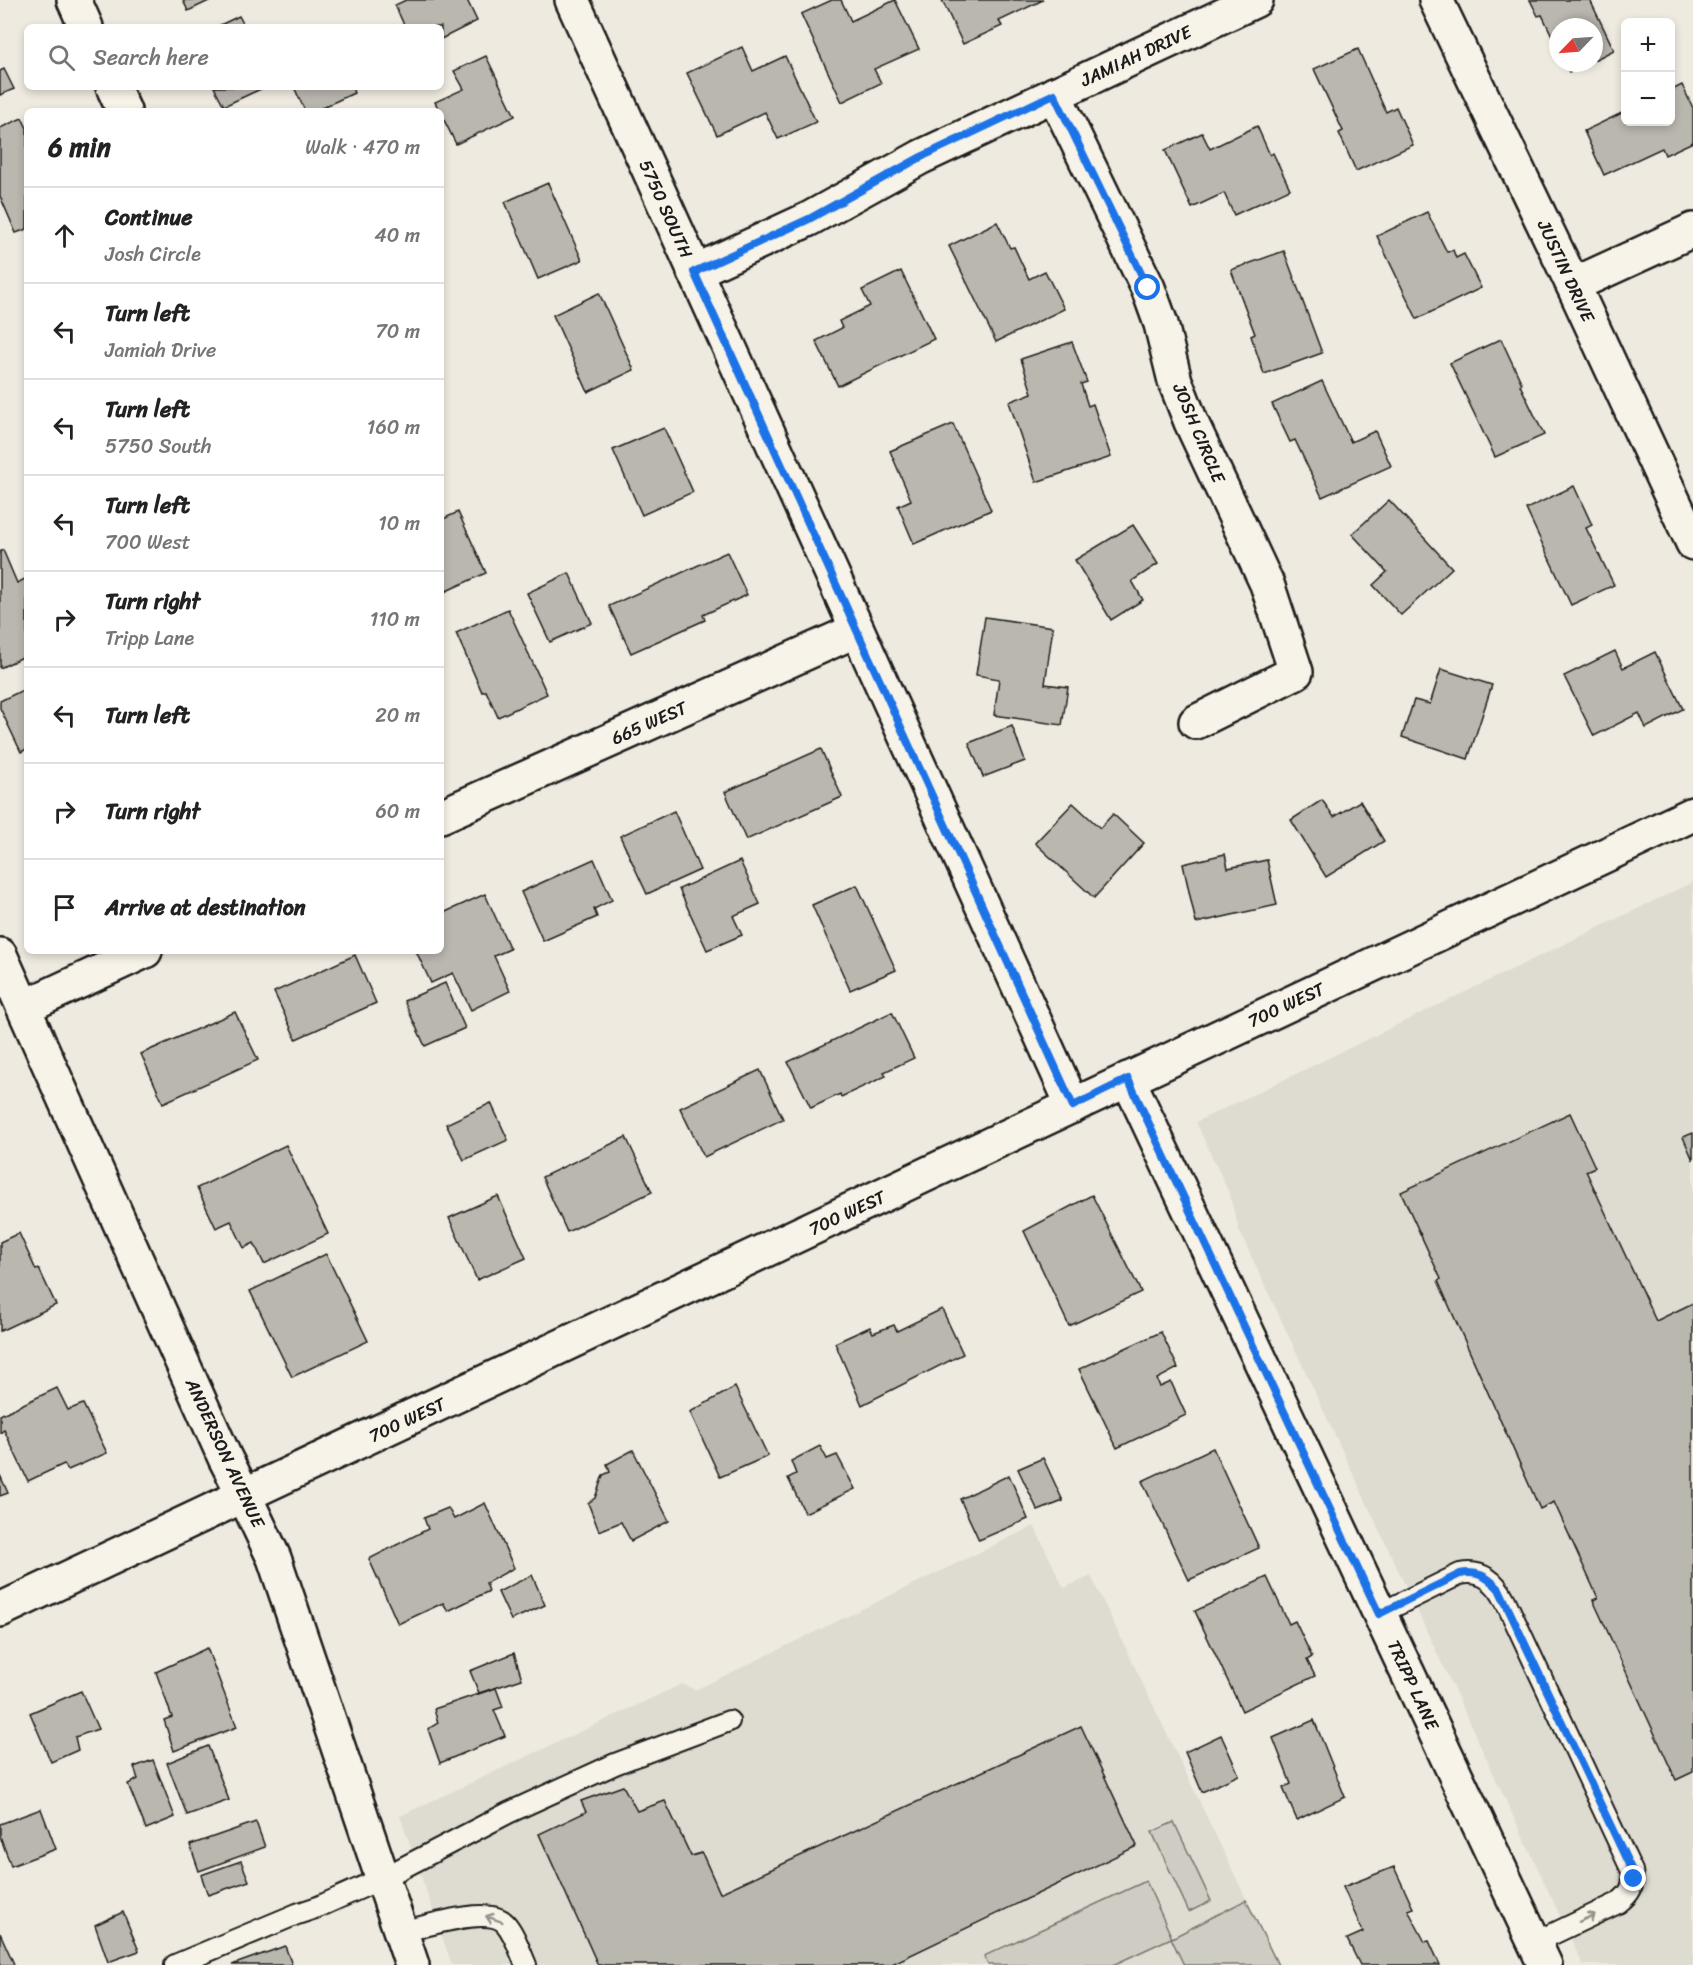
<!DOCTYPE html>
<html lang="en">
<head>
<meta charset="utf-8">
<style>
  body { margin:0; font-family:Sriracha,sans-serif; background:#f6f6f6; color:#222 }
  .controls { position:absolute; right:18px; top:18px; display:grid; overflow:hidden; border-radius:9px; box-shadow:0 3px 9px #0003 }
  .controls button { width:54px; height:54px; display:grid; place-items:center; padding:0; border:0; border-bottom:2px solid #e0e0e0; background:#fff; color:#222; font:30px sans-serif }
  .compass { position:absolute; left:1549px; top:18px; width:54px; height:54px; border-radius:50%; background:#fff; box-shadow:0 3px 9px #0003; rotate:245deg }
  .stop { position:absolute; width:18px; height:18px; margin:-14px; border:4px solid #1a73e8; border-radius:50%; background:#fff }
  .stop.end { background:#1a73e8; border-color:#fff; box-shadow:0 2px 6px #0008 }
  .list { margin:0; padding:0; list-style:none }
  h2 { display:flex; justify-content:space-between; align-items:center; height:78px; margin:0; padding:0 24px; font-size:26px }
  h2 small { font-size:20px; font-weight:400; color:#767676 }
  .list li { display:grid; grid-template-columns:39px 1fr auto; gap:18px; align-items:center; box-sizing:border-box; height:96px; padding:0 24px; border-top:2px solid #e0e0e0 }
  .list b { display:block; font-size:22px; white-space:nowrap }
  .list p { margin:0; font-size:20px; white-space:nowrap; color:#767676 }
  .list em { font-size:20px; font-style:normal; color:#767676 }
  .icon { flex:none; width:33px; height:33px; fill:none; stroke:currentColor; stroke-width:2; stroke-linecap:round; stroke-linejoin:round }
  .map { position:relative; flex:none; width:1693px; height:1965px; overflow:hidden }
  .search { position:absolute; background:#fff; box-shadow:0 3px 9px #0003; left:24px; top:24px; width:420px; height:66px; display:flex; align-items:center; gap:15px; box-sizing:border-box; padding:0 21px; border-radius:9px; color:#767676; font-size:22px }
  .panel { position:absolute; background:#fff; box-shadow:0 3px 9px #0003; left:24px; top:108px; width:420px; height:846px; border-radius:9px }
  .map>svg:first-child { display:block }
  .built { fill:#dedbd1 }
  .green { fill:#cfccc3; stroke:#767470; stroke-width:1.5 }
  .building { fill:#bab7af; stroke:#1c1c1c; stroke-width:1.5 }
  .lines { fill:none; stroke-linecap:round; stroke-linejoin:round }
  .service-casing { stroke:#1c1c1c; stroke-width:24 }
  .minor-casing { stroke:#1c1c1c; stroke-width:38 }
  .tertiary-casing { stroke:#1c1c1c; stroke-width:38 }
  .secondary-casing { stroke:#1c1c1c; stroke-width:38 }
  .service { stroke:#f7f3e8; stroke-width:20 }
  .minor { stroke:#f7f3e8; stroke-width:33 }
  .tertiary { stroke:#f7f3e8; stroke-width:33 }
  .secondary { stroke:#f7f3e8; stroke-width:33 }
  .oneway { stroke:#94928c }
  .route { stroke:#1a73e8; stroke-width:8 }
  .labels { text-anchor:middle; stroke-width:4.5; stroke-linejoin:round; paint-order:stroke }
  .street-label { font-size:18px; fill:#1c1c1c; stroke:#f7f3e8 }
</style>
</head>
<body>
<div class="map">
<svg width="1693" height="1965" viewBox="0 0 1693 1965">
  <rect width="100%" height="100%" fill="#eeeae0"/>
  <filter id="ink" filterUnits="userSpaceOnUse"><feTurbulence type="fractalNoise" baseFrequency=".0167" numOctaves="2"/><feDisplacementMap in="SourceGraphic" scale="12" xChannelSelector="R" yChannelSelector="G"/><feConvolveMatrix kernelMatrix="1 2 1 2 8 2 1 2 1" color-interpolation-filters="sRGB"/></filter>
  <g filter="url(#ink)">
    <g class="built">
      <polygon points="1693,882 1693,1965 1583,1965 1239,1230 1229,1193 1196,1122"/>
      <polygon points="1034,1526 1064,1588 1091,1576 1278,1965 452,1965 400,1816 682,1684 695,1690"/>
    </g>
    <g class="green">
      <polygon points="1174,1822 1211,1901 1189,1912 1152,1832"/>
      <polygon points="1146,1881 1172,1938 1246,1900 1278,1965 1184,1965 1171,1938 1113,1965 988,1965 984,1956"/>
    </g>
    <g class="building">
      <polygon points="183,0 211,0 188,11"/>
      <polygon points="406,0 467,0 477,21 441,39 441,27 405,27 395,5"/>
      <polygon points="832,0 841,0 851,21 895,0 919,49 874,69 881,83 842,102 801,14"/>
      <polygon points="942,0 1043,0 999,21 1002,26 963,44"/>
      <polygon points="1530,0 1590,0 1614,50 1594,60 1594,27 1558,27 1558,48 1542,15 1538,16"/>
      <polygon points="239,16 245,27 216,27"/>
      <polygon points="742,47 753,71 785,56 816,122 778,139 765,112 717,135 687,73"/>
      <polygon points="1358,49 1386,112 1396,107 1413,145 1356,171 1339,133 1343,131 1314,69"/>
      <polygon points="486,56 515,116 456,144 435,102 464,89 454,71"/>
      <polygon points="1565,63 1587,63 1569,72"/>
      <polygon points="4,69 14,89 0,95 0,71"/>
      <polygon points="1682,85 1693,108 1693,142 1665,155 1662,148 1604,175 1584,131 1626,111 1626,122 1670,122 1670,91"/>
      <polygon points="214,87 265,87 224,106"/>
      <polygon points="294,87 352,87 354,93 315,111 305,111"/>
      <polygon points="22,118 27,128 27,229 16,233 0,196 0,128"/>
      <polygon points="1257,126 1270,155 1273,153 1290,189 1234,215 1224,193 1192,208 1165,150 1202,133 1210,149"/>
      <polygon points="548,183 582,260 538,279 505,202"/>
      <polygon points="1427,212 1447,252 1453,250 1456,258 1464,254 1481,288 1417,319 1377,236"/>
      <polygon points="997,222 1010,248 1014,247 1029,279 1045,271 1064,309 996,342 949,246"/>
      <polygon points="1284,251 1322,353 1264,374 1251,336 1255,334 1231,270"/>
      <polygon points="901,271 934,339 838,386 816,341 842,328 839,321 870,306 862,290"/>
      <polygon points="599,293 634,370 588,392 553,315"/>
      <polygon points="1501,339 1522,384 1520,385 1544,435 1495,457 1450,363"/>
      <polygon points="1072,342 1087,382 1081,384 1088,406 1093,404 1111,457 1036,482 1009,402 1032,393 1021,359"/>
      <polygon points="1322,381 1351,442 1375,431 1391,466 1322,497 1295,440 1290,442 1272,404"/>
      <polygon points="953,424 991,510 914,544 898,506 911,500 890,451"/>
      <polygon points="664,428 693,492 642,515 613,450"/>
      <polygon points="1574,486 1592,525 1586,528 1614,585 1571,605 1526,509"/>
      <polygon points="1389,500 1452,568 1401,615 1373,585 1387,572 1352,534"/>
      <polygon points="458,512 486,573 442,593 441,520"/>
      <polygon points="1133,525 1158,564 1132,581 1143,600 1111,620 1075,560"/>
      <polygon points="3,550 17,583 27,578 27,655 0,668 0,552"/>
      <polygon points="727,552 747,595 703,615 705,620 631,653 609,606"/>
      <polygon points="569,573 592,623 550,642 527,593"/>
      <polygon points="508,609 547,694 498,717 486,691 482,692 456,633"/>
      <polygon points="985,617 1053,627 1045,684 1068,687 1062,725 994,715 999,679 976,675"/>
      <polygon points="1615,651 1623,668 1655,652 1683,709 1646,728 1639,713 1594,736 1564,676"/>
      <polygon points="1441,669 1492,685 1468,759 1402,737 1414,700 1430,704"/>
      <polygon points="27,688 27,749 21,752 0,708 0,701"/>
      <polygon points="1012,726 1025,761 983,777 969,743"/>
      <polygon points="821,749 842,797 746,840 725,792"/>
      <polygon points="1322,800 1334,817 1360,801 1384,841 1326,877 1291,820"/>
      <polygon points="1073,803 1100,828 1113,814 1144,843 1094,898 1035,843"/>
      <polygon points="674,811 700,870 647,894 620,836"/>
      <polygon points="1225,854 1228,868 1267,860 1277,905 1196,923 1183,864"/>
      <polygon points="594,859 612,900 594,909 597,917 543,941 521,892"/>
      <polygon points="740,861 760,904 733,916 742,935 707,950 679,889"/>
      <polygon points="857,885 896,970 850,990 812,905"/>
      <polygon points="485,894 510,949 494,956 510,991 471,1010 453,973 431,983 416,951 441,951 441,914"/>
      <polygon points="355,955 376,1003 296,1039 274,992"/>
      <polygon points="445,983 465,1028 425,1046 404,1001"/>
      <polygon points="235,1012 258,1060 163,1103 141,1054"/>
      <polygon points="892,1012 914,1058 884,1072 886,1076 841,1097 840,1094 811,1108 788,1062"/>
      <polygon points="760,1070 783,1119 704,1157 680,1108"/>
      <polygon points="491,1103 508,1140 464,1160 446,1124"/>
      <polygon points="1570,1113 1595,1167 1586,1171 1656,1321 1693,1303 1693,1772 1676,1780 1593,1600 1598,1598 1554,1502 1540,1509 1438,1281 1441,1279 1401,1192"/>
      <polygon points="1693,1133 1693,1160 1683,1137"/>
      <polygon points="626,1137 652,1192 567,1232 542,1177"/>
      <polygon points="286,1145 328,1234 264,1264 254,1243 244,1248 231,1221 216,1228 197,1188"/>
      <polygon points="1092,1195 1141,1292 1069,1326 1024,1231"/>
      <polygon points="498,1196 526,1258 477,1280 449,1218"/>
      <polygon points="19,1233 36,1270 39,1269 56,1305 0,1331 0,1242"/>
      <polygon points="326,1254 368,1341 292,1377 250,1291"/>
      <polygon points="942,1309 963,1354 862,1405 835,1343 870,1327 873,1333 894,1325 897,1331"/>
      <polygon points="1161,1332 1178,1368 1157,1379 1160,1387 1171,1382 1186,1415 1117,1448 1079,1369"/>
      <polygon points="735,1387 768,1456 720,1477 690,1412"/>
      <polygon points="57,1388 68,1410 83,1404 107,1453 68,1470 64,1464 28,1481 4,1430 0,1433 0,1415"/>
      <polygon points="820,1446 827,1459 837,1455 855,1489 805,1513 788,1478 796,1474 791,1461"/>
      <polygon points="1213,1448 1259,1548 1189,1580 1142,1481"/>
      <polygon points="633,1450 669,1521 631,1541 621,1522 599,1531 588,1503 595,1498 603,1475 610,1472 607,1464"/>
      <polygon points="1043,1458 1063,1501 1038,1511 1018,1469"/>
      <polygon points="0,1475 8,1493 0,1496"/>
      <polygon points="1009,1475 1028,1519 979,1540 960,1499"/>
      <polygon points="485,1503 514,1568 486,1583 489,1591 448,1611 443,1603 398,1624 369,1559 428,1529 424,1518 448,1508 454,1519"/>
      <polygon points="532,1575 545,1605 511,1620 498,1592"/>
      <polygon points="1267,1577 1289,1624 1295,1621 1312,1657 1307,1660 1315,1676 1242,1711 1195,1611"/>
      <polygon points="207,1648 237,1727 174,1751 164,1720 172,1717 156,1672"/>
      <polygon points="514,1653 522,1679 479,1693 470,1671"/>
      <polygon points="496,1688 503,1707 494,1710 505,1736 440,1763 428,1729 438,1723 434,1709"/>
      <polygon points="81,1691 98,1729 75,1737 78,1750 51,1762 30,1713"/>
      <polygon points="1314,1720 1345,1797 1297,1820 1283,1788 1291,1784 1273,1738"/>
      <polygon points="1081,1726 1137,1846 890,1965 598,1965 539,1834 586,1812 581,1801 623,1786 637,1811 665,1801 691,1856 702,1853 720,1893"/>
      <polygon points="1221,1735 1239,1775 1202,1792 1185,1752"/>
      <polygon points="208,1746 229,1800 187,1815 167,1763"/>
      <polygon points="153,1760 175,1817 146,1829 128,1784 138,1779 134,1767"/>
      <polygon points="41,1809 56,1849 11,1866 0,1836 0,1824"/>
      <polygon points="256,1822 265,1847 199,1871 190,1845"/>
      <polygon points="241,1861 249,1881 208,1895 201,1875"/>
      <polygon points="1394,1867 1413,1908 1408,1910 1425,1942 1429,1941 1440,1965 1360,1965 1347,1939 1363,1932 1343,1887"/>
      <polygon points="123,1912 139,1951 108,1962 95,1925"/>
      <polygon points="0,1933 14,1964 11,1965 0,1965"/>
      <polygon points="285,1946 292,1965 232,1965"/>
    </g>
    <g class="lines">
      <defs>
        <g id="service">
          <path d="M1379 1614 1460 1574C1482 1569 1496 1582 1505 1600L1632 1871C1635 1886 1630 1894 1618 1903L1534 1943"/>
          <path d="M401 1932C424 1927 488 1905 505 1923 515 1934 520 1952 526 1965"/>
          <polyline points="175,1965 297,1914 318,1907 383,1878 508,1813 615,1764 729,1721"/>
        </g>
        <g id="minor">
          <polyline points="74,0 86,27"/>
          <polyline points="572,0 1073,1106"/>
          <polyline points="1436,0 1573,285 1693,543"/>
          <polyline points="113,87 124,111"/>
          <polyline points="1054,94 1148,288 1161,324 1175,381 1191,422 1267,584 1296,672 1196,722"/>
          <polyline points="694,272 809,219 921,157 1256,0"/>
          <polyline points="1573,285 1693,230"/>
          <polyline points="441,816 857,630"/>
          <polyline points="0,955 225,1458 245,1497"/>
          <polyline points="24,1007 145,951"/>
          <polyline points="1128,1079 1545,1965"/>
        </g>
        <polyline id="tertiary" points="245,1497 274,1558 412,1965"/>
        <polyline id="secondary" points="0,1610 1693,814"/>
      </defs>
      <use href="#service" class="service-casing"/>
      <use href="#minor" class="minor-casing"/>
      <use href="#tertiary" class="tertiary-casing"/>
      <use href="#secondary" class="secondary-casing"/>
      <use href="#service" class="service"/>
      <use href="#minor" class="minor"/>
      <use href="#tertiary" class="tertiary"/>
      <use href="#secondary" class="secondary"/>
    </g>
    <defs><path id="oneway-shaft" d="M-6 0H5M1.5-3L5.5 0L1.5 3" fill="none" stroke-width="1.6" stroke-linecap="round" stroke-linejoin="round" transform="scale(1.5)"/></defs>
    <g class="oneway">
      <use href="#oneway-shaft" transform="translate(1587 1918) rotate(-25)"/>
      <use href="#oneway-shaft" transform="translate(494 1919) rotate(-160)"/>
    </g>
  </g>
  <g class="lines" filter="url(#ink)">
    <path class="route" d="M1148 288 1054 94 921 157 809 219 694 272 1073 1106 1128 1079 1379 1614 1460 1574C1477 1570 1488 1577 1499 1589L1632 1871 1634 1879"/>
  </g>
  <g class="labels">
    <g class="street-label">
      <text transform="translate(1136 56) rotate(-25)" y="6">JAMIAH DRIVE</text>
      <text transform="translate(666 209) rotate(66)" y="6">5750 SOUTH</text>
      <text transform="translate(1566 271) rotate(65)" y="6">JUSTIN DRIVE</text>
      <text transform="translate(1199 433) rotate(67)" y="6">JOSH CIRCLE</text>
      <text transform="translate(649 723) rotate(-24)" y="6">665 WEST</text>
      <text transform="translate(1286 1005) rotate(-25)" y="6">700 WEST</text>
      <text transform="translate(847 1213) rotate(-25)" y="6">700 WEST</text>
      <text transform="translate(407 1420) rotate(-25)" y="6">700 WEST</text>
      <text transform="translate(225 1453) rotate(65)" y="6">ANDERSON AVENUE</text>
      <text transform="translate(1413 1685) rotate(65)" y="6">TRIPP LANE</text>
    </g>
  </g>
</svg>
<div class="controls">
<button>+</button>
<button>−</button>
</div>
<svg class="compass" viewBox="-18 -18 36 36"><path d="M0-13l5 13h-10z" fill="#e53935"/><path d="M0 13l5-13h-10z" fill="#767676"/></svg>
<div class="stop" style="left:1148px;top:288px"></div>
<div class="stop end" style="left:1634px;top:1879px"></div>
<div class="search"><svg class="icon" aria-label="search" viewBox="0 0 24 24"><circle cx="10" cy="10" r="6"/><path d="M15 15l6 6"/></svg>Search here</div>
<section class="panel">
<h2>6 min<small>Walk · 470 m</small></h2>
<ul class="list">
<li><svg class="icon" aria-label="ahead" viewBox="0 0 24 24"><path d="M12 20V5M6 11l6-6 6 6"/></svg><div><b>Continue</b><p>Josh Circle</p></div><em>40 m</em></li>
<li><svg class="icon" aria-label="left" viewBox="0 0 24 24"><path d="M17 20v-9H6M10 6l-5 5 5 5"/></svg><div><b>Turn left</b><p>Jamiah Drive</p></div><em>70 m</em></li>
<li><svg class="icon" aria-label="left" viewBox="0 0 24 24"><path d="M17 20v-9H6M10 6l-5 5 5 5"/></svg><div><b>Turn left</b><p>5750 South</p></div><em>160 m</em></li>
<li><svg class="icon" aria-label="left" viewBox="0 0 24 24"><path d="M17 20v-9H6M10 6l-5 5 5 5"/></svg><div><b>Turn left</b><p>700 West</p></div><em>10 m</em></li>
<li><svg class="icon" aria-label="right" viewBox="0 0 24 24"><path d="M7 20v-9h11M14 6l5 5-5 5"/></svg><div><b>Turn right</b><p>Tripp Lane</p></div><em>110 m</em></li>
<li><svg class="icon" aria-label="left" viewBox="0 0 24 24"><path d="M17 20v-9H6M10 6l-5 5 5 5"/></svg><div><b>Turn left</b></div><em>20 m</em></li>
<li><svg class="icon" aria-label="right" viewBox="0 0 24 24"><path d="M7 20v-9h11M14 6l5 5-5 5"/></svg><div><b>Turn right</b></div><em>60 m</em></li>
<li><svg class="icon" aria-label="arrive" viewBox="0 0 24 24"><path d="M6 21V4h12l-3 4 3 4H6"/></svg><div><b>Arrive at destination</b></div></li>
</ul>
</section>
</div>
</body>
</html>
